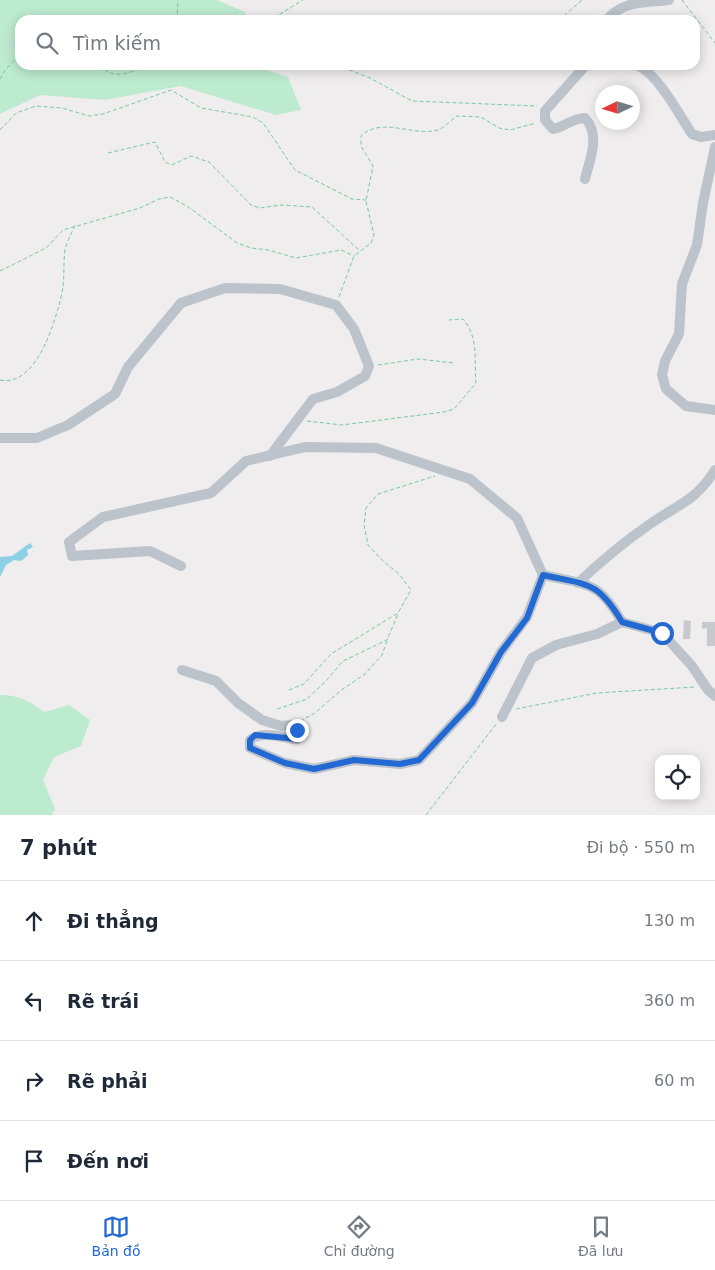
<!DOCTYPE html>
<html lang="vi">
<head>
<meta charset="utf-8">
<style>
  body { margin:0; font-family:"DejaVu Sans",sans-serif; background:#f6f6f7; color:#1f2937 }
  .controls { position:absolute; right:15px; bottom:15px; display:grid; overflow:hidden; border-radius:10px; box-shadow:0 2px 12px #0003 }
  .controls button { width:45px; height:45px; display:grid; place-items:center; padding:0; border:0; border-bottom:1px solid #e0e1e3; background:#fff; color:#1f2937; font:25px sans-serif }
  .compass { position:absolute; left:595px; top:85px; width:45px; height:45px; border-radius:50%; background:#fff; box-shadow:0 2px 12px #0003; rotate:266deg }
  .stop { position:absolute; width:15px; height:15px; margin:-11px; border:4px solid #2369d3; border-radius:50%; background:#fff }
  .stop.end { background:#2369d3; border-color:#fff; box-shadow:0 1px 5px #0008 }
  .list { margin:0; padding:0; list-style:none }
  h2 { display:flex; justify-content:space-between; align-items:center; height:65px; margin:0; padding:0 20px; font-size:21px }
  h2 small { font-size:16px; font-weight:400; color:#747a83 }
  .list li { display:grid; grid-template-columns:32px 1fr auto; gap:15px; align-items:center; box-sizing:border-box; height:80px; padding:0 20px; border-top:1px solid #e0e1e3 }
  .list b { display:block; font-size:19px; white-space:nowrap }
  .list em { font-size:16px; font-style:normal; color:#747a83 }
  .icon { flex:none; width:28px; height:28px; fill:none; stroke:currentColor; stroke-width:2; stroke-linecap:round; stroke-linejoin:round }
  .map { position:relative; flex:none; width:715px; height:815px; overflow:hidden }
  .search { position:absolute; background:#fff; box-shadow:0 2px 12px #0003; left:15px; right:15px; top:15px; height:55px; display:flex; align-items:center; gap:12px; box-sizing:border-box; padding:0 18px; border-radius:15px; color:#747a83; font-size:19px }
  .sheet { height:385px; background:#fff }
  nav { display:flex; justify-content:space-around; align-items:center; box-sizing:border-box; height:70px; border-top:1px solid #e0e1e3; background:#fff; font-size:14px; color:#747a83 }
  nav a { display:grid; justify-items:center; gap:2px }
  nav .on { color:#2369d3 }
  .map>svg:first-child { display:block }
  .green { fill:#bdebd0 }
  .water { fill:#8cd0e6 }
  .building { fill:#c7c9cf }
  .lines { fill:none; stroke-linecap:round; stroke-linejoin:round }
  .path { stroke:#77c7a3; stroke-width:1; stroke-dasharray:4 2.5; stroke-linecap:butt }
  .minor { stroke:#bcc3cb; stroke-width:10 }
  .route { stroke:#2369d3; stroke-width:6 }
</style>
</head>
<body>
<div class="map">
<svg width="715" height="815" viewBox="0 0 715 815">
  <rect width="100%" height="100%" fill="#efeded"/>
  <g class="green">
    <polygon points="0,0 217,0 245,12 246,20 20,20 20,65 260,65 269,71 288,77 301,110 276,115 181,86 105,100 40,95 0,114"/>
    <path d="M0 695C18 695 30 701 44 712L69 705 90 720 81 746 54 757 43 780 55 809 52 815H0Z"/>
  </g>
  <polygon class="water" points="30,543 33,547 27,550 28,555 21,561 14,560 6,565 0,577 0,557 12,556"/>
  <g class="building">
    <polygon points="684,620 691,621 690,639 683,639"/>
    <polygon points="702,622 715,622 715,646 707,646 707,628 702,629"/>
  </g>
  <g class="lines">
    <g class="path">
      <polyline points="682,0 715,43"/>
      <polyline points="177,20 178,0"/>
      <polyline points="276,20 280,14 303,0"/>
      <polyline points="559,20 582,0"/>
      <polyline points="20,33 18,41 20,46"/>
      <path d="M100 65C112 81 132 73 146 65"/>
      <polyline points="243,65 250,67 277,65"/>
      <polyline points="337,65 370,78 412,101 537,106"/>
      <polyline points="0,79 6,69 19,56 20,51"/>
      <polyline points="0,130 16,113 36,106 62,108 89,116 103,114 171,90 201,108 253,117 263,123 295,170 352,199 366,200"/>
      <polyline points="108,153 155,142 165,162 172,165 191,156 209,162 251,205 260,208 281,205 312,207 360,251"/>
      <polyline points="0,271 46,248 63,230 140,208 159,199 170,197 187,206 237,243 251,248 268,250 296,258 341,250 354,256"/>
      <path d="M339 297 354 256 371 243 374 235 366 201 373 166 361 146V136C382 116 413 137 438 130 444 128 451 120 457 116L481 117 499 128 510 130 536 123"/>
      <polyline points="378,365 418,359 455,363"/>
      <path d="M0 380C37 388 56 319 62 293 65 279 63 264 65 250 67 241 72 233 75 225"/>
      <path d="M307 421 342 425 444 412 454 409 476 383C474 361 479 337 463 319L449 320"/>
      <polyline points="289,690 304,684 331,654 398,613 411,590 399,574 383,561 368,545 364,525 366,508 378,494 435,476"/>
      <polyline points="277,709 307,699 326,681 343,661 387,640 398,614"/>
      <polyline points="516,709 597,693 695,687"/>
      <polyline points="300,721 315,713 340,691 365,674 382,655 387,641"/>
      <polyline points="426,815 497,723"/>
    </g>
    <g class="minor">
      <path d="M607 20C622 0 647 3 669 0"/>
      <path d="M635 65C656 70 680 116 692 134L701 137 715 135"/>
      <polyline points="715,147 703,203 697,245 682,284 679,334 665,361 662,375 666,389 686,406 715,410"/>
      <path d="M585 179C590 158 601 136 585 118 572 118 565 127 553 129L545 120V111L586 65"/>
      <polyline points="0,438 37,438 68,425 115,394 128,367 181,303 225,288 280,289 336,305 354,329 369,366 365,376 337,392 313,399 270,456"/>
      <path d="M181 566 150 551 72 556 69 542 103 517 211 493 246 461 305 447 376 448 470 479 517 518 543 575C587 585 598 580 622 622"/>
      <path d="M578 583C601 561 624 542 650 524 677 505 696 501 715 470"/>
      <path d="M182 670 216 681 238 703 262 720 281 726 292 725 299 734 297 739C283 738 263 730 250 740V748L285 763 314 769 354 760 400 764 419 760 472 703 501 652 527 617 543 575"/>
      <polyline points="502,717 532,658 556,645 597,634 622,622 662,633 692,666 708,690 715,696"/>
    </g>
  </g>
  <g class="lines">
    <path class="route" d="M297 730 298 739 255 735 250 740V748L285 763 314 769 354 760 400 764 419 760 472 703 501 652 527 618 543 575C587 585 597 580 622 622L662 633"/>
  </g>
</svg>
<div class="controls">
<button><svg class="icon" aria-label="locate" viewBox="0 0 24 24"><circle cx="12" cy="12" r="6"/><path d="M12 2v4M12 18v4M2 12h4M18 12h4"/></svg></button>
</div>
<svg class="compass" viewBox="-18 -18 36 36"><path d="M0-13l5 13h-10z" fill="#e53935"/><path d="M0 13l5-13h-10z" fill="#747a83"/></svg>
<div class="stop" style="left:662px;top:633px"></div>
<div class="stop end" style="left:297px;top:730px"></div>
<div class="search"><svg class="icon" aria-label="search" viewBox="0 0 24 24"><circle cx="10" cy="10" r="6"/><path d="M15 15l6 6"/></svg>Tìm kiếm</div>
</div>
<section class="sheet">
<h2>7 phút<small>Đi bộ · 550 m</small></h2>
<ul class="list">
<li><svg class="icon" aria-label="ahead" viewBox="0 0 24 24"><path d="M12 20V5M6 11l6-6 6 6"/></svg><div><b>Đi thẳng</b></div><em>130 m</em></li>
<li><svg class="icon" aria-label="left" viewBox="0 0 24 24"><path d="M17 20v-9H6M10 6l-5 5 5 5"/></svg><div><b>Rẽ trái</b></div><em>360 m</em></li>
<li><svg class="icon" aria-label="right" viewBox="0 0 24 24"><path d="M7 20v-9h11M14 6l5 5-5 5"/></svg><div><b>Rẽ phải</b></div><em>60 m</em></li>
<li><svg class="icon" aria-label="arrive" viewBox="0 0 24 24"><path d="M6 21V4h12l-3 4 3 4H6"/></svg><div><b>Đến nơi</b></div></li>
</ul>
</section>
<nav>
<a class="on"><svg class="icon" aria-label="map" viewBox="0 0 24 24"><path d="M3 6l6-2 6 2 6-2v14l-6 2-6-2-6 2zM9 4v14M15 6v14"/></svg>Bản đồ</a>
<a><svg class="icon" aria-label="directions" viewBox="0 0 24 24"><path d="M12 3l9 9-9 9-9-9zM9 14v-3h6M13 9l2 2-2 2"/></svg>Chỉ đường</a>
<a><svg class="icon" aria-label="saved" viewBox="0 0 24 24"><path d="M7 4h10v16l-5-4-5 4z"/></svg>Đã lưu</a>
</nav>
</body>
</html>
